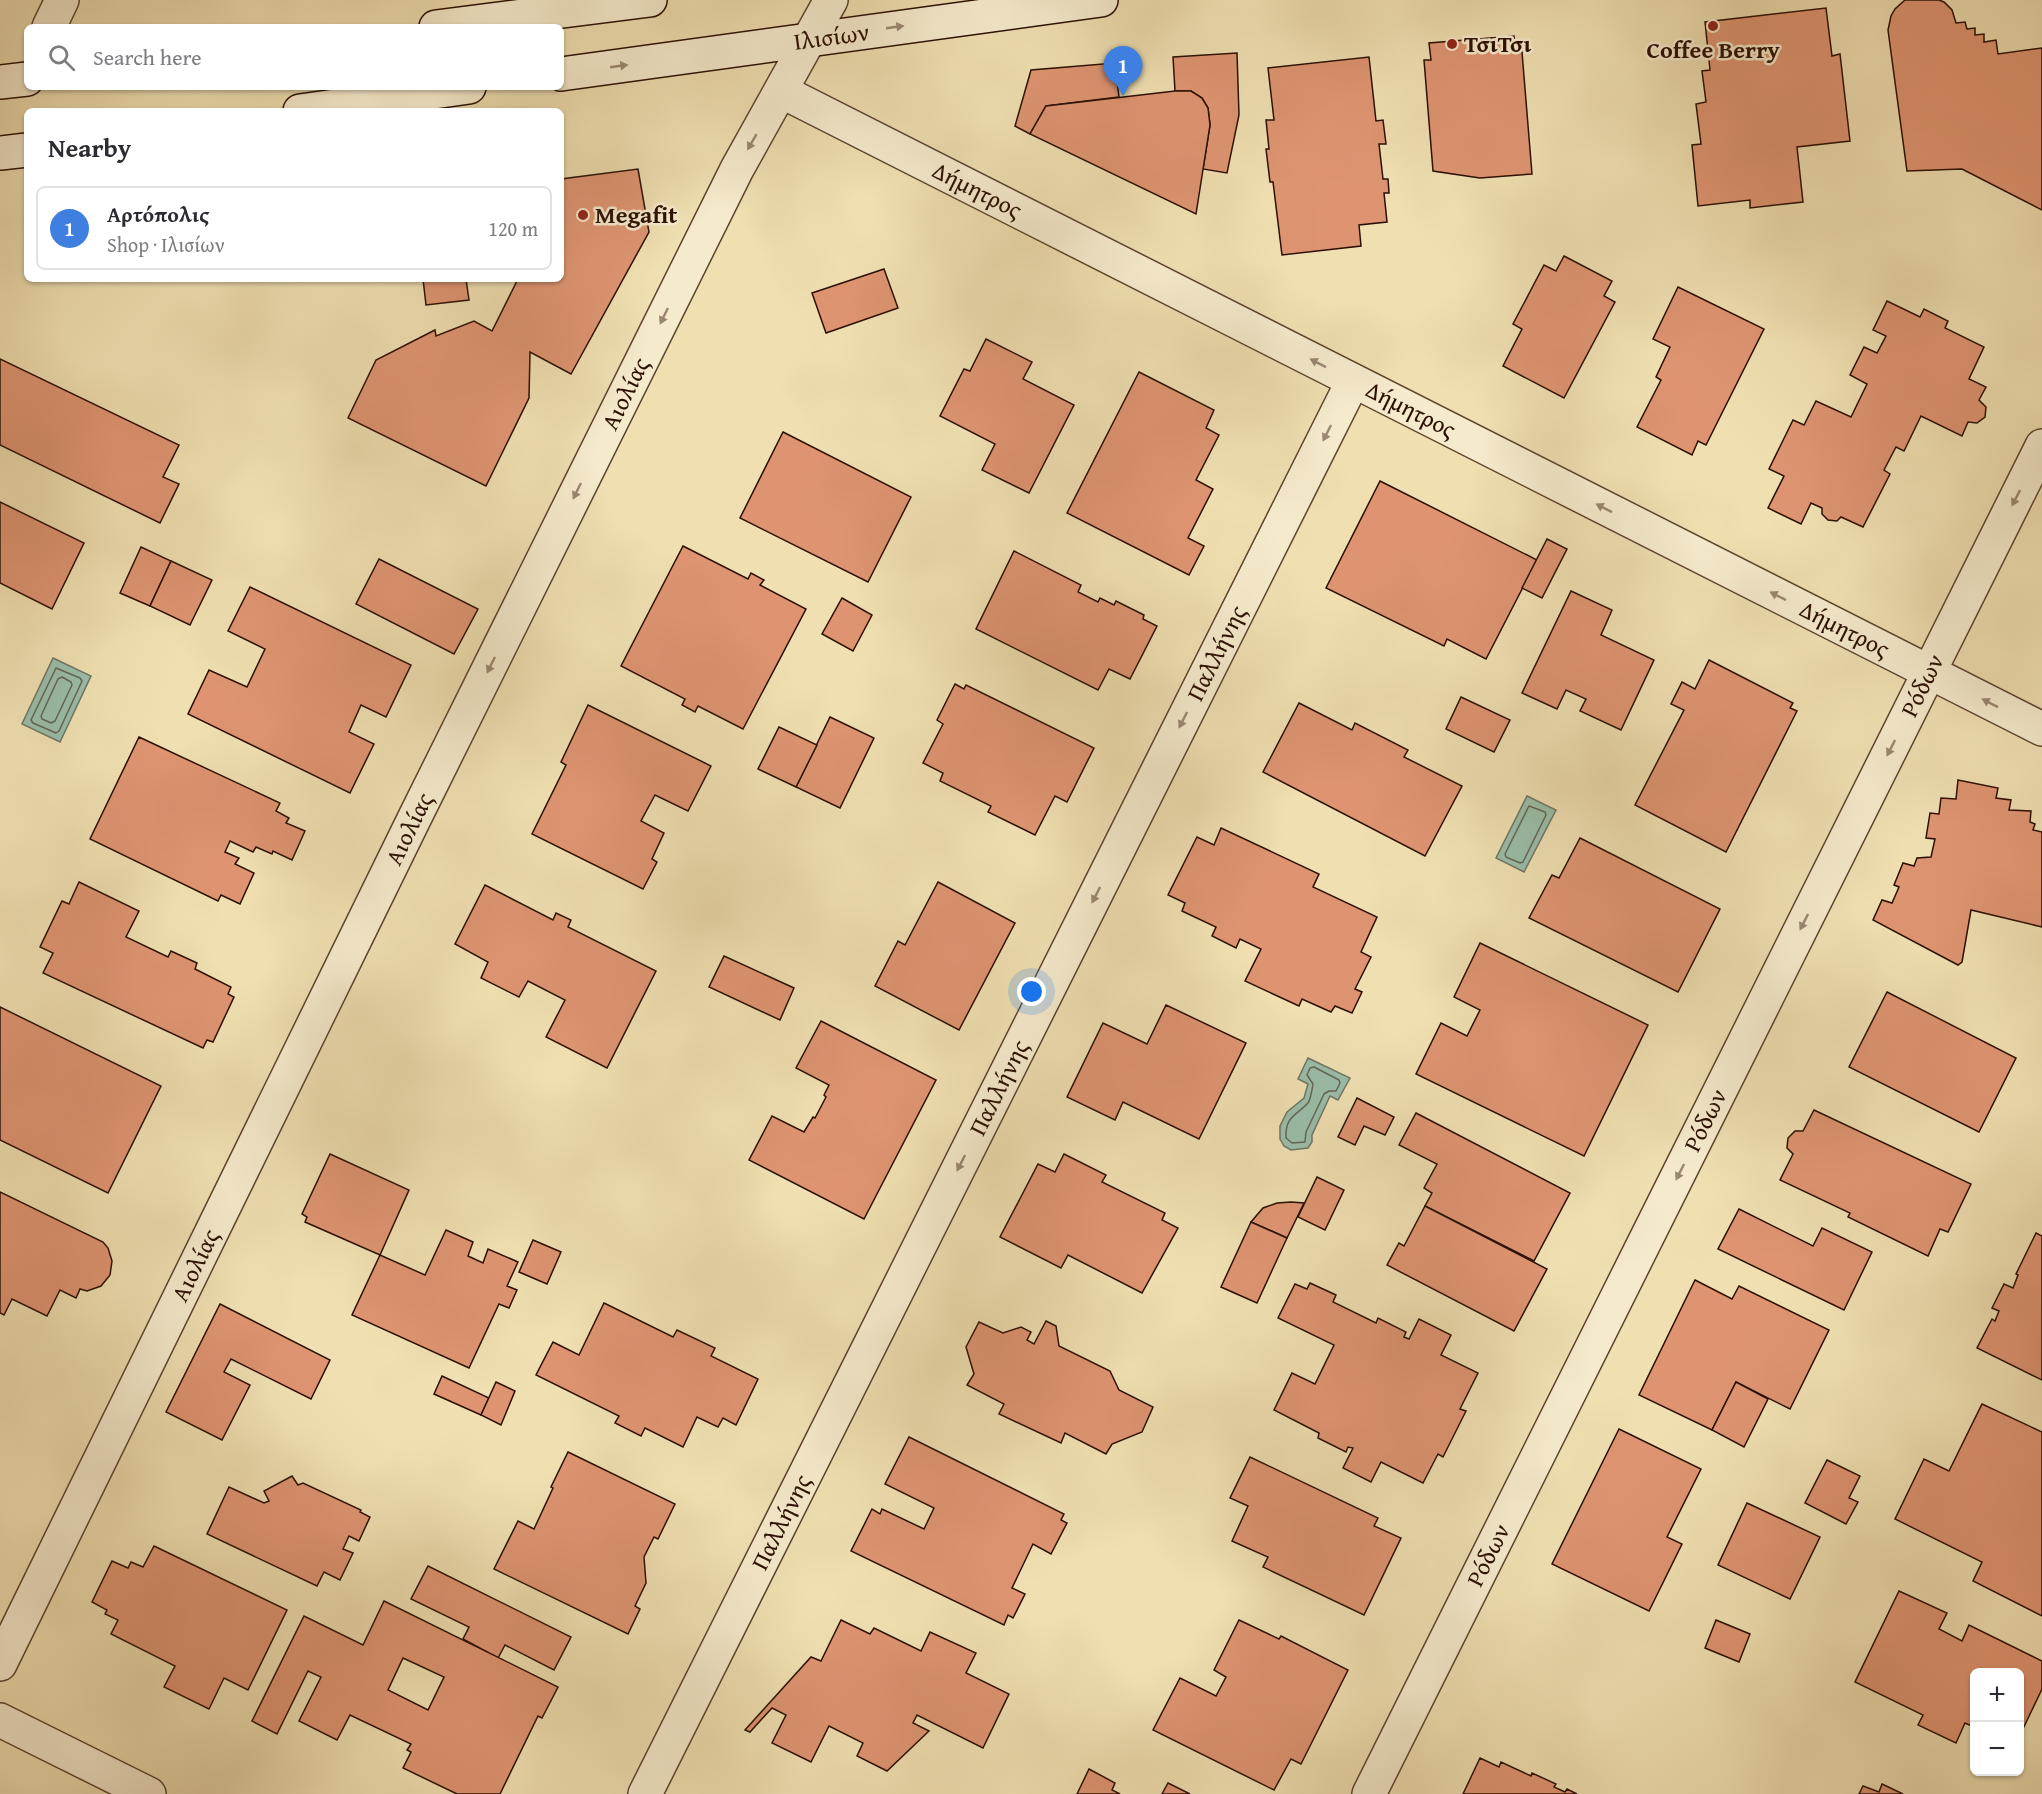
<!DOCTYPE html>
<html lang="en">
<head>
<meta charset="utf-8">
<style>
  body { margin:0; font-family:"Gentium Book Plus",serif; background:#f2f2f3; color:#2b2b33 }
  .controls { position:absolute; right:18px; bottom:18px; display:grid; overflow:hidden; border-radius:9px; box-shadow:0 2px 4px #0004 }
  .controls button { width:54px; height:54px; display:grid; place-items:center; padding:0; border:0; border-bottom:2px solid #e1e1e2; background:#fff; color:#2b2b33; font:30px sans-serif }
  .you { position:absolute; left:1032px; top:992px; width:21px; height:21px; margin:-15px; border:4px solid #fff; border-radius:50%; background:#1a73e8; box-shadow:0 0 0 9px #1a73e833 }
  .badge { display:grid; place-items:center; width:39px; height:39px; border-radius:50%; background:#b45309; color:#fff; font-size:20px; font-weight:700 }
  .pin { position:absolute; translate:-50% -50px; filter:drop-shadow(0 2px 3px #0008) }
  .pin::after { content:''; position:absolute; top:32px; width:21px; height:18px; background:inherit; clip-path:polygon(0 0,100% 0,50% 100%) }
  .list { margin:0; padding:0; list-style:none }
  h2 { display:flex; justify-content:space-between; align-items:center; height:78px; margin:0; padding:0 24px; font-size:26px }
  h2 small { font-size:20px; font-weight:400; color:#7c7c81 }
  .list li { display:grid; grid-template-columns:39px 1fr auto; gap:18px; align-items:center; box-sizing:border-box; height:84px; margin:0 12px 12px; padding:0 12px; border:2px solid #e1e1e2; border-radius:9px }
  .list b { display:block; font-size:22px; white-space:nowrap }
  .list p { margin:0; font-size:20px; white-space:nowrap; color:#7c7c81 }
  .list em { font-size:20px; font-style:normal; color:#7c7c81 }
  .icon { flex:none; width:33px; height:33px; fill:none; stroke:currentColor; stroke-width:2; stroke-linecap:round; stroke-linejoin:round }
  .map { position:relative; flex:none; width:2042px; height:1794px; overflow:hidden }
  .search { position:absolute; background:#fff; box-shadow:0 2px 4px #0004; left:24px; top:24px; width:540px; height:66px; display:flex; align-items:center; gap:15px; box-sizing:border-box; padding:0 21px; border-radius:9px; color:#7c7c81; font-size:22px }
  .panel { position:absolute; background:#fff; box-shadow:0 2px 4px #0004; left:24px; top:108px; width:540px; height:174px; border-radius:9px }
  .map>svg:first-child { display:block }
  .water { fill:#9abda9; stroke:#6e7766; stroke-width:1.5 }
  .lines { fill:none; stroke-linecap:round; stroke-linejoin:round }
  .shore { stroke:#626656; stroke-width:1.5 }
  .building { fill:#de9471; stroke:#2b0f02; stroke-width:1.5; fill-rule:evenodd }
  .street-casing { stroke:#5c432e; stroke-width:36 }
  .secondary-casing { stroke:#2b0f02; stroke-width:36 }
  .street { stroke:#f5eacc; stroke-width:33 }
  .secondary { stroke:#f5eacc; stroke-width:33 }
  .oneway { fill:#9a8771 }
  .poi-dot { fill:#8f2418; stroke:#f5eacc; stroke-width:2 }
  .labels { text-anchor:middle; stroke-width:5; stroke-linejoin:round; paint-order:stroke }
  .street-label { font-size:24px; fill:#2b0f02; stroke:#f5eacc }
  .poi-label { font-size:24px; font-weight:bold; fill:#2b0f02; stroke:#f5eacc; text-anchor:start }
</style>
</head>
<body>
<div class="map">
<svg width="2042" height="1794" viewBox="0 0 2042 1794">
  <rect width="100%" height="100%" fill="#efdfb1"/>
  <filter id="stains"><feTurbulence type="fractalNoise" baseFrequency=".00333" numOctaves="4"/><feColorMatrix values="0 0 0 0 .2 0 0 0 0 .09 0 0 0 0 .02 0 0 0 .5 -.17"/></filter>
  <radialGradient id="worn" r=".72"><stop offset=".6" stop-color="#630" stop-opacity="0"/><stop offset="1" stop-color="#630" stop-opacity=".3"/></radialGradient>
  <g class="water">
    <polygon points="53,658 91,676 60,742 22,724"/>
    <polygon points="1527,796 1556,810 1524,872 1496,858"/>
    <polygon points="1308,1058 1350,1078 1338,1100 1330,1096 1312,1135 1312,1142 1308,1148 1291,1150 1284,1146 1280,1139 1280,1126 1287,1112 1304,1098 1308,1084 1298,1079"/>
  </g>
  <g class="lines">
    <g class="shore">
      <polygon points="56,668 80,678 82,681 59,731 56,733 33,723 31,720"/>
      <polygon points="62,677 71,682 72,685 55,721 51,723 42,719 41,716 58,679"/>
      <polygon points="1529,806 1545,812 1546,815 1523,862 1520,863 1506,857 1505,854"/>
      <path d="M1314 1067 1339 1080 1340 1083 1336 1091H1329L1324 1094 1306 1132 1305 1142 1292 1143 1286 1138C1285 1116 1296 1116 1308 1103 1311 1098 1312 1090 1313 1084L1307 1075 1310 1068Z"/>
    </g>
  </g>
  <g class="building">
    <polygon points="1905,0 1939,0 1944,2 1952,10 1956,23 1965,22 1967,29 1975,28 1975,35 1984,34 1984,42 1996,40 1998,54 2042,48 2042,210 1962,169 1907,171 1888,30 1891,16 1895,9"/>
    <polygon points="1826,8 1832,56 1840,54 1850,141 1797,147 1803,202 1750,208 1750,200 1698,206 1692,145 1701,144 1696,104 1706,102 1702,71 1710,70 1705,22"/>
    <polygon points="1514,36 1515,53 1522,52 1532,174 1480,178 1433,171 1424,60 1431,60 1429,43"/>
    <polygon points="1237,53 1239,115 1227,173 1203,169 1210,125 1208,108 1202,98 1191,91 1175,91 1173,57"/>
    <polygon points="1369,57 1376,121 1383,120 1386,144 1379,144 1383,179 1388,179 1389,193 1384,193 1387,222 1359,225 1361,246 1282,255 1273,182 1270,182 1266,149 1269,149 1266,120 1274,120 1268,68"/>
    <polygon points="1115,63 1119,97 1046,106 1030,134 1015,126 1031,70"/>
    <polygon points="1175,91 1191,91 1202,98 1208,108 1210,125 1196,214 1030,134 1046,106"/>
    <polygon points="638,169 649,232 571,374 530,352 529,398 486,486 348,418 376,360 435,330 436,336 474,321 492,331 518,279 561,279 561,179"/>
    <polygon points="1564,256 1612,281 1604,296 1615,302 1564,398 1503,366 1522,329 1513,324 1544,265 1556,271"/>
    <polygon points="884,269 898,308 826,333 812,293"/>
    <polygon points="423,279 466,279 469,300 426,305"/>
    <polygon points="1678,287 1764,329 1706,445 1698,441 1692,455 1637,427 1661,380 1656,377 1670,347 1653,339"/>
    <polygon points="1887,301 1920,317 1924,309 1948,321 1945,328 1984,347 1969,379 1986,387 1979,400 1986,407 1985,417 1977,423 1968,422 1962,436 1921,416 1904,451 1896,447 1884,470 1890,474 1863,527 1841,517 1837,521 1828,520 1822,514 1822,508 1811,503 1801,524 1768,508 1784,476 1769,469 1793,420 1804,425 1816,401 1851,417 1867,384 1850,375 1864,347 1877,353 1886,336 1873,330"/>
    <polygon points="986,339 1032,362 1023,379 1074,405 1029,493 982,470 995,444 940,416 964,369 970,371"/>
    <polygon points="0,359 179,445 163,477 179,484 160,523 0,445"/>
    <polygon points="1139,372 1214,410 1206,428 1219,435 1196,480 1213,489 1188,538 1204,546 1189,575 1067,513"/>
    <polygon points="783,432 911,497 868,582 740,518"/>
    <polygon points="1380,481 1537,560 1486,659 1447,639 1444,646 1326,588"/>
    <polygon points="0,502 84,543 52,609 0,583"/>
    <polygon points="1547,539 1567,549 1542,598 1522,588"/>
    <polygon points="683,546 748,579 751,573 764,580 760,585 806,609 743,729 698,706 695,712 682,705 685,699 621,666"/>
    <polygon points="141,547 171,561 150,606 120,593"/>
    <polygon points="1014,551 1081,585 1078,592 1098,602 1100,598 1114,605 1116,601 1144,615 1143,619 1157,626 1130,679 1109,669 1098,690 976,629"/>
    <polygon points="379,559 478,609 454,654 356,604"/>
    <polygon points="171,561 212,580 190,625 150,606"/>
    <polygon points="250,587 411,665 386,717 361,705 349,732 374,744 350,793 188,714 209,670 247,687 265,649 228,631"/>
    <polygon points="1571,591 1612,610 1601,635 1654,660 1621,730 1580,711 1586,699 1566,690 1557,709 1522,693"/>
    <polygon points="842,598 872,615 853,651 822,634"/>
    <polygon points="1709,660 1793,703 1790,708 1797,711 1726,852 1635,805 1684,710 1671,704 1682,682 1695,689"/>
    <polygon points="955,684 964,689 966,685 1094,748 1067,802 1055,796 1035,835 988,812 991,806 940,781 943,773 923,763 943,724 937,720"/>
    <polygon points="1461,697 1510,720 1494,752 1446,729"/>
    <polygon points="1299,703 1352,730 1355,723 1408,750 1404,757 1462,786 1425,856 1263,772"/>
    <polygon points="588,705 711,766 688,811 655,795 641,821 664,833 652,859 657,862 643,889 532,834 566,765 561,762"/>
    <polygon points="830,717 874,738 840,808 796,787"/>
    <polygon points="779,727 817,745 796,787 758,769"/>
    <polygon points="139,737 280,803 276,811 289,818 286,823 305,831 292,860 273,851 272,854 256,847 253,852 230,841 225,852 239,858 235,864 254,873 240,904 221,895 218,901 90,839"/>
    <polygon points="1958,780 1998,788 1996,798 2011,800 2009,810 2031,811 2030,822 2035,824 2033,830 2042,832 2042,927 1971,910 1962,962 1958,965 1873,920 1882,900 1892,903 1899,887 1894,885 1903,863 1914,866 1917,858 1931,857 1935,839 1926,838 1930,813 1939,814 1941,798 1956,799"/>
    <polygon points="1221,828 1319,874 1313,887 1377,917 1361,952 1371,957 1355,989 1362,992 1352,1013 1335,1006 1331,1012 1302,999 1299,1006 1245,981 1261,949 1240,939 1236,948 1212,936 1216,927 1182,911 1185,903 1168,895 1197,837 1214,845"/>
    <polygon points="1580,838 1720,909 1678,992 1529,918 1552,875 1559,878"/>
    <polygon points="79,882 139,911 126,937 168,957 171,951 197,963 195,969 231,987 228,994 234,997 213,1042 207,1040 203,1048 43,973 53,953 40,947 62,901 69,904"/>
    <polygon points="938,882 1015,923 959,1030 875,986 898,941 905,945"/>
    <polygon points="485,885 553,920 556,913 571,920 568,927 656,971 607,1068 546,1037 565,1000 528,981 519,997 481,978 488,962 455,944"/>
    <polygon points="1480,943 1648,1025 1584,1156 1416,1074 1441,1023 1467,1036 1480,1010 1454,997"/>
    <polygon points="724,956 794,988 780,1020 709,987"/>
    <polygon points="1887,992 2016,1058 1979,1132 1849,1067"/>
    <polygon points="1166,1005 1246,1043 1199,1139 1123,1102 1115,1120 1067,1097 1103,1023 1147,1044"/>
    <polygon points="0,1007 161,1086 108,1193 0,1140"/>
    <polygon points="821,1021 936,1080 864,1219 749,1160 772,1116 804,1132 813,1117 815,1118 826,1097 824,1095 829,1085 796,1068"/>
    <polygon points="1357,1098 1394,1117 1385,1135 1364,1126 1355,1145 1338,1137"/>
    <polygon points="1814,1110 1971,1184 1948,1232 1940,1229 1928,1256 1848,1217 1850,1213 1780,1180 1793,1154 1787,1148 1788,1138 1795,1131 1803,1131"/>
    <polygon points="1416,1113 1570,1193 1534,1261 1425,1206 1432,1193 1424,1188 1437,1164 1399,1145"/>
    <polygon points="330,1154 409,1190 380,1255 305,1222 307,1217 302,1214"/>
    <polygon points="1064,1154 1106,1175 1102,1182 1165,1213 1162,1220 1178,1228 1142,1293 1068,1255 1061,1268 1000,1237 1038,1164 1055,1172"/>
    <polygon points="1317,1177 1344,1190 1325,1230 1298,1217"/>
    <polygon points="0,1192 103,1242 108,1248 112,1261 110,1275 101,1286 87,1291 80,1289 76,1298 60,1290 47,1316 12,1299 4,1315 0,1313"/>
    <polygon points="1291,1202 1304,1203 1287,1238 1251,1222 1263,1208 1277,1203"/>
    <polygon points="1425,1206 1547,1269 1514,1331 1387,1265 1399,1243 1404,1246"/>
    <polygon points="1739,1209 1813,1246 1822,1228 1872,1252 1844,1310 1718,1249"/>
    <polygon points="1251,1222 1287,1238 1257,1303 1221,1287"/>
    <polygon points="446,1230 473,1242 468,1256 483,1263 488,1249 518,1262 507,1286 517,1290 509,1308 499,1304 469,1368 352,1315 380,1255 425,1275"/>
    <polygon points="2036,1233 2042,1236 2042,1380 1977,1348 1992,1319 1995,1321 1999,1311 1992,1308 2004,1284 2013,1288 2018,1275 2016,1274"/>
    <polygon points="533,1240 561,1252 547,1284 519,1272"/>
    <polygon points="1695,1280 1732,1299 1739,1286 1829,1330 1790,1409 1736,1382 1712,1430 1639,1395"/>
    <polygon points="1310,1283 1336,1295 1333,1302 1376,1323 1378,1318 1406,1332 1404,1337 1409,1339 1419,1319 1451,1335 1441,1355 1478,1373 1460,1409 1466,1411 1443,1457 1438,1454 1423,1483 1381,1462 1371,1482 1343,1468 1353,1448 1348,1447 1346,1452 1318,1438 1319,1433 1274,1410 1292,1373 1315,1384 1334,1345 1278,1318 1295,1284 1307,1289"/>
    <polygon points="604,1303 673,1337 677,1330 715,1348 711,1356 758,1379 736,1425 723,1418 718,1427 697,1417 683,1447 645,1428 641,1436 615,1423 619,1416 536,1375 553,1342 579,1355"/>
    <polygon points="220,1304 330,1360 311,1399 231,1359 224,1372 250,1385 222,1440 166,1412"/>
    <polygon points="1046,1321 1056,1326 1059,1346 1110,1371 1119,1390 1153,1407 1142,1432 1112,1444 1106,1454 1065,1433 1061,1443 999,1414 1004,1404 967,1385 974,1374 966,1347 979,1322 1003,1333 1021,1327 1031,1332 1027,1340 1034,1344"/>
    <polygon points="442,1376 489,1398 481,1415 434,1394"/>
    <polygon points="496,1382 515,1391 501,1425 481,1415"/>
    <polygon points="1736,1382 1768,1399 1744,1447 1712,1430"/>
    <polygon points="1982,1404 2042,1432 2042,1616 1973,1581 1982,1562 1895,1519 1924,1459 1949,1471"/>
    <polygon points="1619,1429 1701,1469 1667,1537 1682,1544 1649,1611 1552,1564"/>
    <polygon points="909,1437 1064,1514 1061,1520 1067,1523 1051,1554 1033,1544 1012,1588 1025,1594 1013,1618 1008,1615 1004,1625 851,1551 872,1509 880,1514 882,1509 924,1529 934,1508 885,1484"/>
    <polygon points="568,1452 675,1504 658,1539 654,1537 644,1557 646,1583 635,1606 640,1609 628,1634 494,1569 518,1521 534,1529 553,1488 551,1487"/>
    <polygon points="1250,1457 1378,1518 1374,1526 1401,1538 1364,1615 1263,1567 1268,1557 1232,1541 1248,1506 1230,1498"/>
    <polygon points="1827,1460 1860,1476 1849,1498 1858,1502 1846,1524 1805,1503"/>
    <polygon points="292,1476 298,1485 303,1483 361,1510 360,1512 370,1517 359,1541 349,1536 343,1549 353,1553 340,1580 324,1572 317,1586 207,1534 229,1487 264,1503 269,1501 264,1491"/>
    <polygon points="1747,1503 1820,1537 1790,1599 1718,1565"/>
    <polygon points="154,1546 287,1610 248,1690 224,1678 209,1709 164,1687 175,1666 111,1634 118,1620 105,1614 107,1610 92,1602 112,1561 128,1568 131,1562 143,1567"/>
    <polygon points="428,1566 571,1637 554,1670 505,1645 498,1658 463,1639 469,1627 411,1599"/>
    <polygon points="1899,1591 1947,1613 1939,1629 1962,1641 1969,1625 2042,1661 2042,1689 2020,1735 2020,1672 1974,1672 1974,1727 1965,1723 1956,1743 1918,1725 1923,1715 1855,1682"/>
    <path d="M384 1601 558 1687 542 1718 538 1716 500 1794H457L403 1768 411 1752 407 1750 411 1744 350 1715 337 1740 299 1721 321 1677 308 1671 277 1734 252 1721 304 1616 363 1645ZM403 1658 444 1677 428 1710 388 1690Z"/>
    <polygon points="841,1620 870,1634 874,1628 921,1651 930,1632 976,1653 966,1673 1009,1694 983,1748 917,1715 913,1723 929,1731 887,1771 857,1756 863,1743 829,1726 811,1762 772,1743 786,1715 772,1708 750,1732 745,1730 811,1657 821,1661"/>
    <polygon points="1239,1620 1279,1639 1281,1636 1348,1670 1301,1764 1291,1759 1274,1790 1153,1730 1180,1678 1216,1696 1226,1677 1214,1670"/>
    <polygon points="1716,1620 1750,1634 1739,1662 1705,1648"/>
    <polygon points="1480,1758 1499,1767 1501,1762 1531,1776 1532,1773 1556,1784 1554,1787 1565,1792 1567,1789 1577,1794 1463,1794"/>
    <polygon points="1089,1769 1115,1783 1112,1790 1120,1794 1077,1794"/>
    <polygon points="1168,1783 1190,1794 1162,1794"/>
    <polygon points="1882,1784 1903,1794 1859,1794 1863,1786 1879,1792"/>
  </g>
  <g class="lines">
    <defs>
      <g id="street">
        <polyline points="49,27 62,0"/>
        <path id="s1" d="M781 91 2042 729"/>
        <path id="s2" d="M0 1664 415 817 737 169 831 0"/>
        <polyline points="0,1720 149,1794"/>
        <path id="s3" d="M645 1794 1353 381"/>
        <path id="s4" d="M1369 1794 2042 446"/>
      </g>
      <g id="secondary">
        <polyline points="436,27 650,0"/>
        <path id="s5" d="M561 74 1101 0"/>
        <polyline points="0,82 27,79"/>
        <polyline points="300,111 469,87"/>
        <polyline points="0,153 27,150"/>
      </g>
    </defs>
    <use href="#street" class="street-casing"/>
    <use href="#secondary" class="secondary-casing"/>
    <use href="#street" class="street"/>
    <use href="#secondary" class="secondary"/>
  </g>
  <defs><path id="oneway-solid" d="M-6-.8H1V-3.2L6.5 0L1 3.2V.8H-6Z" transform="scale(1.5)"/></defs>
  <g class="oneway">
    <use href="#oneway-solid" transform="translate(895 27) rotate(-8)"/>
    <use href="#oneway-solid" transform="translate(619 66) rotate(-8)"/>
    <use href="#oneway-solid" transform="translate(752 142) rotate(120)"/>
    <use href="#oneway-solid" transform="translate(664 316) rotate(116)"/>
    <use href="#oneway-solid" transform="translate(1318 363) rotate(-153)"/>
    <use href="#oneway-solid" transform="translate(1327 433) rotate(117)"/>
    <use href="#oneway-solid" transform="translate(577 491) rotate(116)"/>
    <use href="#oneway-solid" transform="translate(2016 498) rotate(117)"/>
    <use href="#oneway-solid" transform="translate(1604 508) rotate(-153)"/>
    <use href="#oneway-solid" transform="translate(1778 596) rotate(-153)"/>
    <use href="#oneway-solid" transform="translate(491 665) rotate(116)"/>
    <use href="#oneway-solid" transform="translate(1990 703) rotate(-153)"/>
    <use href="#oneway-solid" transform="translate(1183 720) rotate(117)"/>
    <use href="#oneway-solid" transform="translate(1891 748) rotate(117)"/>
    <use href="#oneway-solid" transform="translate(1096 895) rotate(117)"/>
    <use href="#oneway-solid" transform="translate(1804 922) rotate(117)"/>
    <use href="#oneway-solid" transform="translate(961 1163) rotate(117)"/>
    <use href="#oneway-solid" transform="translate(1680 1172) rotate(117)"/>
  </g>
  <g class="poi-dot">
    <circle cx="1713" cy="26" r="6"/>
    <circle cx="1452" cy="44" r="6"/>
    <circle cx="583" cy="215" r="6"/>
  </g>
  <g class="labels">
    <g class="street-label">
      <text dy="8" stroke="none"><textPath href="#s5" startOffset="273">Ιλισίων</textPath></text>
      <text dy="8" stroke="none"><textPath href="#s1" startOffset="220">Δήμητρος</textPath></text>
      <text dy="8" stroke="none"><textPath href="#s2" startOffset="1416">Αιολίας</textPath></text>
      <text dy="8" stroke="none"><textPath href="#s1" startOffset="706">Δήμητρος</textPath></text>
      <text dy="8" stroke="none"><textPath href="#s1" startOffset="1192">Δήμητρος</textPath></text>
      <text dy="8" stroke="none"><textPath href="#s3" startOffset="1276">Παλλήνης</textPath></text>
      <text dy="8" stroke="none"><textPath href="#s4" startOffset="1239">Ρόδων</textPath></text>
      <text dy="8" stroke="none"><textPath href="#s2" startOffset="930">Αιολίας</textPath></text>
      <text dy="8" stroke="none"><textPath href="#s3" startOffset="790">Παλλήνης</textPath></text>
      <text dy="8" stroke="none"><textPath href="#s4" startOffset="753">Ρόδων</textPath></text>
      <text dy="8" stroke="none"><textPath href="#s2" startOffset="444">Αιολίας</textPath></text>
      <text dy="8" stroke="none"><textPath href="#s3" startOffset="304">Παλλήνης</textPath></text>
      <text dy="8" stroke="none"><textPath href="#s4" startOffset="267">Ρόδων</textPath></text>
    </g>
    <g class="poi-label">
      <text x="1464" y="52">ΤσιΤσι</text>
      <text x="1713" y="58" text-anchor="middle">Coffee Berry</text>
      <text x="595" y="223">Megafit</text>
    </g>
  </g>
  <rect width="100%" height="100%" filter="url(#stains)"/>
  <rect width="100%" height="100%" fill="url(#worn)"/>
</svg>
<div class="controls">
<button>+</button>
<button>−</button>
</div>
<div class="you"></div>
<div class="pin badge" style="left:1123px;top:96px;background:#3f7fe0">1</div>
<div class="search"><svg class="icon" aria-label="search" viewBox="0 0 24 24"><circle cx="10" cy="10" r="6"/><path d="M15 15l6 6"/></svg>Search here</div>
<section class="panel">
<h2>Nearby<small></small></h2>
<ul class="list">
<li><span class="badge" style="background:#3f7fe0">1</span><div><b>Αρτόπολις</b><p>Shop · Ιλισίων</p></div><em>120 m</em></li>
</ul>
</section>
</div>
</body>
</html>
